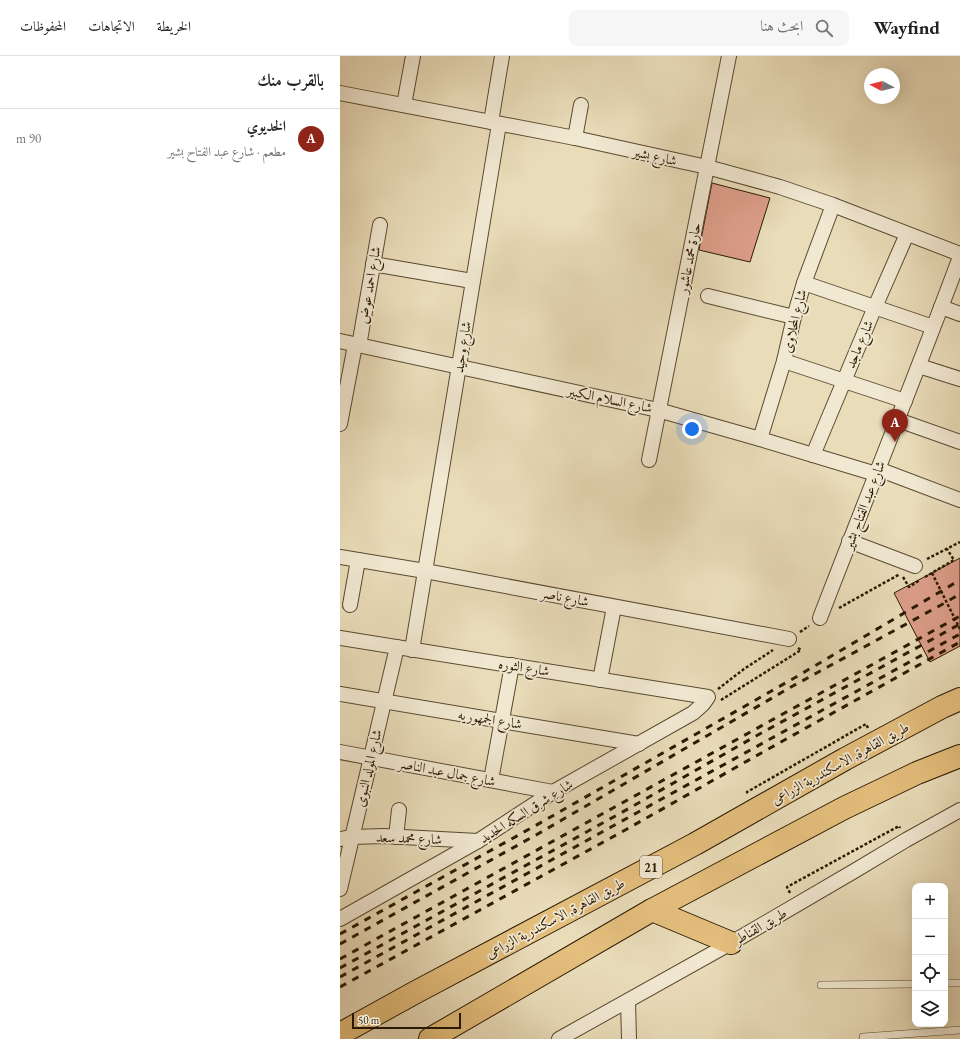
<!DOCTYPE html>
<html lang="ar">
<head>
<meta charset="utf-8">
<style>
  body { margin:0; font-family:"EB Garamond",Amiri,serif; background:#f6f6f6; color:#202124; direction:rtl }
  .controls { position:absolute; right:12px; bottom:12px; display:grid; overflow:hidden; border-radius:8px; box-shadow:0 4px 16px #0002 }
  .controls button { width:36px; height:36px; display:grid; place-items:center; padding:0; border:0; border-bottom:1px solid #e0e0e0; background:#fff; color:#202124; font:20px sans-serif }
  .compass { position:absolute; left:524px; top:12px; width:36px; height:36px; border-radius:50%; background:#fff; box-shadow:0 4px 16px #0002; rotate:277deg }
  .scale { position:absolute; left:12px; bottom:10px; width:109px; box-sizing:border-box; padding-left:4px; border:2px solid #2b1902; border-top:0; font-size:11px; line-height:14px; white-space:nowrap; color:#2b1902; -webkit-text-stroke:3px #f1e8d2; paint-order:stroke }
  .you { position:absolute; left:352px; top:373px; width:14px; height:14px; margin:-10px; border:3px solid #fff; border-radius:50%; background:#1a73e8; box-shadow:0 0 0 6px #1a73e833 }
  .badge { display:grid; place-items:center; width:26px; height:26px; border-radius:50%; background:#8f2418; color:#fff; font-size:13px; font-weight:700 }
  .pin { position:absolute; translate:-50% -33px; filter:drop-shadow(0 1px 2px #0008) }
  .pin::after { content:''; position:absolute; top:21px; width:14px; height:12px; background:inherit; clip-path:polygon(0 0,100% 0,50% 100%) }
  .list { margin:0; padding:0; list-style:none }
  h2 { display:flex; justify-content:space-between; align-items:center; height:52px; margin:0; padding:0 16px; font-size:17px }
  h2 small { font-size:13px; font-weight:400; color:#757577 }
  .list li { display:grid; grid-template-columns:26px 1fr auto; gap:12px; align-items:center; box-sizing:border-box; height:60px; padding:0 16px; border-top:1px solid #e0e0e0 }
  .list b { display:block; font-size:15px; white-space:nowrap }
  .list p { margin:0; font-size:13px; white-space:nowrap; color:#757577 }
  .list em { font-size:13px; font-style:normal; color:#757577 }
  .icon { flex:none; width:22px; height:22px; fill:none; stroke:currentColor; stroke-width:2; stroke-linecap:round; stroke-linejoin:round }
  .map { position:relative; flex:none; width:620px; height:983px; overflow:hidden; direction:ltr }
  header { display:flex; align-items:center; gap:24px; box-sizing:border-box; height:56px; padding:0 20px; background:#fff; border-bottom:1px solid #e0e0e0 }
  header strong { font-size:19px }
  nav { display:flex; gap:22px; margin-inline-start:auto; font-size:14px }
  .search { width:280px; height:36px; background:#f6f6f6; display:flex; align-items:center; gap:10px; box-sizing:border-box; padding:0 14px; border-radius:8px; color:#757577; font-size:15px }
  main { display:flex }
  aside { flex:1; background:#fff }
  .map>svg:first-child { display:block }
  .building { fill:#dd9e8a; stroke:#2b1902 }
  .lines { fill:none; stroke-linecap:round; stroke-linejoin:round }
  .service-casing { stroke:#5a4a30; stroke-width:8 }
  .minor-casing { stroke:#5a4a30; stroke-width:16 }
  .trunk-casing { stroke:#2b1902; stroke-width:24 }
  .path { stroke:#2b1902; stroke-width:2.5; stroke-dasharray:3 2; stroke-linecap:butt }
  .service { stroke:#f1e8d2; stroke-width:7 }
  .minor { stroke:#f1e8d2; stroke-width:14 }
  .trunk { stroke:#e4be7c; stroke-width:22 }
  .rail { stroke:#2b1902; stroke-width:3; stroke-dasharray:7 7; stroke-linecap:butt }
  .path-bridge { stroke:#2b1902; stroke-width:2.5; stroke-dasharray:3 2; stroke-linecap:butt }
  .labels { text-anchor:middle; stroke-width:3.5; stroke-linejoin:round; paint-order:stroke }
  .shield { fill:#f1e8d2; stroke:#665740; stroke-width:1 }
  .shield-label { font-size:13px; font-weight:bold; fill:#2b1902 }
  .street-label { font-size:14px; fill:#2b1902; stroke:#f1e8d2 }
</style>
</head>
<body>
<header>
<strong>Wayfind</strong>
<div class="search"><svg class="icon" aria-label="search" viewBox="0 0 24 24"><circle cx="10" cy="10" r="6"/><path d="M15 15l6 6"/></svg>ابحث هنا</div>
<nav><a>الخريطة</a><a>الاتجاهات</a><a>المحفوظات</a></nav>
</header>
<main>
<div class="map">
<svg width="620" height="983" viewBox="0 0 620 983">
  <rect width="100%" height="100%" fill="#e9dcb9"/>
  <filter id="stains"><feTurbulence type="fractalNoise" baseFrequency=".005" numOctaves="4"/><feColorMatrix values="0 0 0 0 .2 0 0 0 0 .09 0 0 0 0 .02 0 0 0 .5 -.17"/></filter>
  <radialGradient id="worn" r=".72"><stop offset=".6" stop-color="#630" stop-opacity="0"/><stop offset="1" stop-color="#630" stop-opacity=".3"/></radialGradient>
  <g class="building">
    <polygon points="372,127 430,142 410,206 359,194"/>
    <polygon points="620,502 620,590 590,606 554,537"/>
  </g>
  <g class="lines">
    <defs>
      <g id="service">
        <polyline points="605,927 620,927"/>
        <polyline points="481,929 575,928"/>
        <polyline points="523,981 620,974"/>
      </g>
      <g id="minor">
        <polyline points="0,37 235,82 367,111 440,131 493,149 620,198"/>
        <polyline points="64,49 73,0"/>
        <polyline points="151,66 162,0"/>
        <polyline points="235,82 241,49"/>
        <polyline points="33,208 132,225"/>
        <polyline points="464,227 593,271"/>
        <polyline points="368,240 454,261"/>
        <polyline points="601,251 620,258"/>
        <polyline points="0,285 318,354 420,383 536,418"/>
        <polyline points="19,290 40,169"/>
        <polyline points="444,305 565,345"/>
        <polyline points="579,310 620,323"/>
        <polyline points="558,364 620,386"/>
        <polyline points="0,368 15,289"/>
        <polyline points="420,383 444,305 454,261 464,227 493,149"/>
        <polyline points="473,399 535,251 567,178"/>
        <polyline points="309,404 389,0"/>
        <polyline points="538,413 620,444"/>
        <polyline points="509,485 575,510"/>
        <polyline points="0,501 85,515 449,583"/>
        <polyline points="10,549 18,504"/>
        <path d="M480 562C526 442 575 322 620 201"/>
        <polyline points="0,582 368,641 363,648 353,657 213,736 138,785 0,863"/>
        <polyline points="72,594 159,68"/>
        <polyline points="260,624 274,551"/>
        <polyline points="0,638 299,688"/>
        <polyline points="0,696 213,736"/>
        <polyline points="151,724 172,609"/>
        <polyline points="56,781 59,754"/>
        <polyline points="0,783 12,781 44,780 138,785"/>
        <polyline points="0,833 57,591"/>
        <polyline points="288,945 289,983"/>
        <polyline points="219,983 391,887 516,814 566,784 620,754"/>
      </g>
      <g id="trunk">
        <polyline points="312,854 391,887"/>
        <polyline points="0,978 76,936 355,788 505,703 602,651 620,643"/>
        <polyline points="90,983 312,854 504,752 577,717 620,700"/>
      </g>
    </defs>
    <use href="#service" class="service-casing"/>
    <use href="#minor" class="minor-casing"/>
    <use href="#trunk" class="trunk-casing"/>
    <g class="path">
      <polyline points="587,503 620,486"/>
      <polyline points="563,521 569,531 580,524"/>
      <polyline points="585,521 614,504 607,493"/>
      <polyline points="499,552 560,518"/>
      <polyline points="460,576 469,570"/>
      <polyline points="378,633 404,613 433,594"/>
      <polyline points="381,644 461,594 458,592"/>
      <polyline points="408,737 407,736 526,668 528,672"/>
      <polyline points="450,837 447,831 559,770 560,772"/>
    </g>
    <use href="#service" class="service"/>
    <use href="#minor" class="minor"/>
    <use href="#trunk" class="trunk"/>
    <g class="rail">
      <polyline points="0,878 193,771 456,621 620,524"/>
      <polyline points="0,888 196,779 451,631 601,549 620,538"/>
      <polyline points="0,903 620,560"/>
      <polyline points="0,912 279,758 416,680 620,568"/>
      <polyline points="0,921 620,578"/>
      <polyline points="0,931 287,773 423,696 620,586"/>
    </g>
    <polyline class="path-bridge" points="592,517 620,573"/>
  </g>
  <g class="labels">
    <rect class="shield" x="300" y="800" width="22" height="22" rx="3"/>
    <g class="shield-label">
      <text x="311" y="816">21</text>
    </g>
    <g class="street-label">
      <text transform="translate(315 100) rotate(12)" y="5">شارع بشير</text>
      <text transform="translate(349 202) rotate(-79)" y="5">حارة محمد عاشور</text>
      <text transform="translate(29 229) rotate(-80)" y="5">شارع احمد عوض</text>
      <text transform="translate(454 265) rotate(-76)" y="5">شارع المحلاوى</text>
      <text transform="translate(519 288) rotate(-67)" y="5">شارع ماجد</text>
      <text transform="translate(122 291) rotate(-81)" y="5">شارع وحيد</text>
      <text transform="translate(270 343) rotate(12)" y="5">شارع السلام الكبير</text>
      <text transform="translate(524 449) rotate(-69)" y="5">شارع عبد الفتاح بشير</text>
      <text transform="translate(225 541) rotate(11)" y="5">شارع ناصر</text>
      <text transform="translate(184 611) rotate(9)" y="5">شارع الثوره</text>
      <text transform="translate(150 663) rotate(9)" y="5">شارع الجمهوريه</text>
      <text transform="translate(500 707) rotate(-29)" y="5">طريق القاهرة, الاسكندرية الزراعى</text>
      <text transform="translate(28 712) rotate(-77)" y="5">شارع المولد النبوى</text>
      <text transform="translate(107 716) rotate(11)" y="5">شارع جمال عبد الناصر</text>
      <text transform="translate(186 755) rotate(-32)" y="5">شارع شرق السكه الحديد</text>
      <text transform="translate(69 782) rotate(2)" y="5">شارع محمد سعد</text>
      <text transform="translate(215 862) rotate(-28)" y="5">طريق القاهرة, الاسكندرية الزراعى</text>
      <text transform="translate(420 870) rotate(-30)" y="5">طريق القناطر</text>
    </g>
  </g>
  <rect width="100%" height="100%" filter="url(#stains)"/>
  <rect width="100%" height="100%" fill="url(#worn)"/>
</svg>
<div class="controls">
<button>+</button>
<button>−</button>
<button><svg class="icon" aria-label="locate" viewBox="0 0 24 24"><circle cx="12" cy="12" r="6"/><path d="M12 2v4M12 18v4M2 12h4M18 12h4"/></svg></button>
<button><svg class="icon" aria-label="layers" viewBox="0 0 24 24"><path d="M12 4l9 5-9 5-9-5zM3 14l9 5 9-5"/></svg></button>
</div>
<svg class="compass" viewBox="-18 -18 36 36"><path d="M0-13l5 13h-10z" fill="#e53935"/><path d="M0 13l5-13h-10z" fill="#757577"/></svg>
<div class="scale">50 m</div>
<div class="you"></div>
<div class="pin badge" style="left:555px;top:386px">A</div>
</div>
<aside>
<h2>بالقرب منك<small></small></h2>
<ul class="list">
<li><span class="badge">A</span><div><b>الخديوي</b><p>مطعم · شارع عبد الفتاح بشير</p></div><em>90 m</em></li>
</ul>
</aside>
</main>
</body>
</html>
